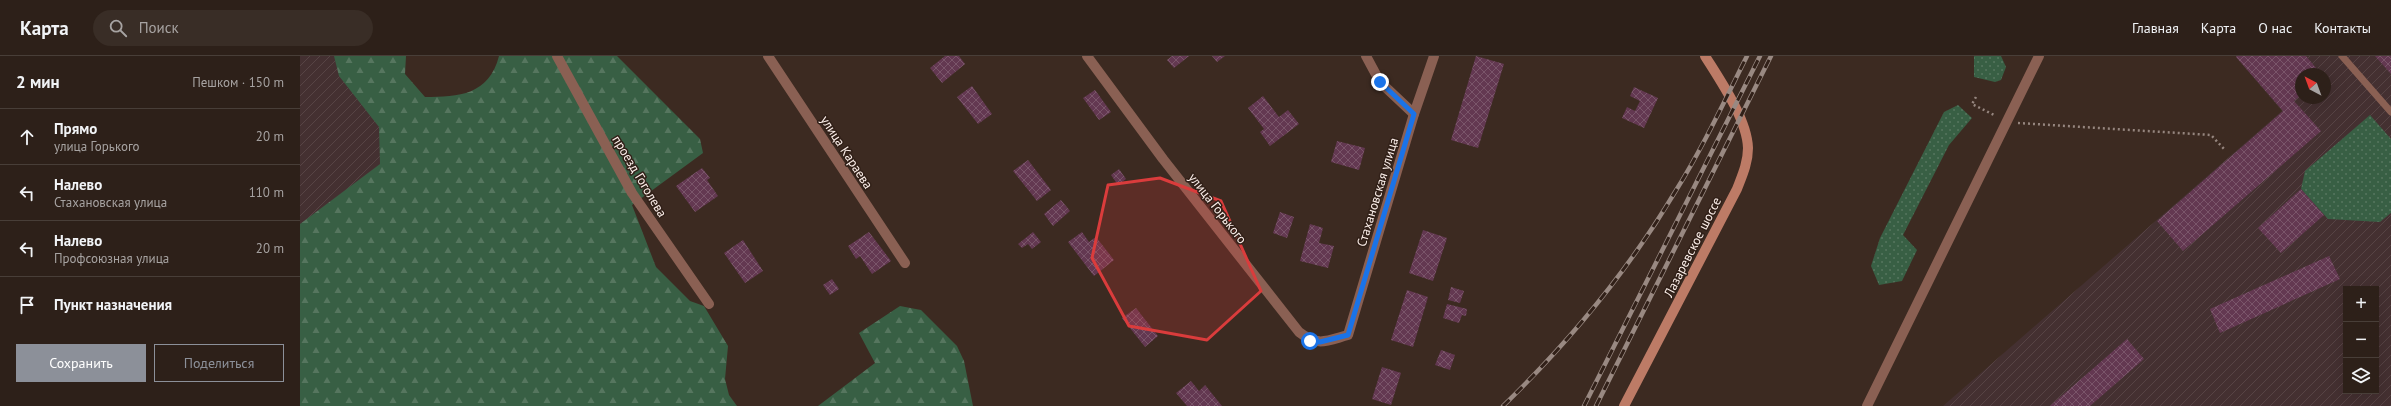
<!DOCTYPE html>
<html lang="ru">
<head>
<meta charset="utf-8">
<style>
  body { margin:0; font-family:"PT Sans",sans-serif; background:#392d26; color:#f1f3f6 }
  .controls { position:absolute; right:12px; bottom:12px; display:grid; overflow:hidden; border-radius:0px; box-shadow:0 4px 16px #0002 }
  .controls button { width:36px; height:36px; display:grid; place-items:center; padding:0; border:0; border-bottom:1px solid #483e38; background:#2d2019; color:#f1f3f6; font:20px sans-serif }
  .compass { position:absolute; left:1995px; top:12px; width:36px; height:36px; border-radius:50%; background:#2d2019; box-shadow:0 4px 16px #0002; rotate:319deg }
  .stop { position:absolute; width:12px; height:12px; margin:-9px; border:3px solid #1a73e8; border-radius:50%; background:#fff }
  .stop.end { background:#1a73e8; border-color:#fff; box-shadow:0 1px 4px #0008 }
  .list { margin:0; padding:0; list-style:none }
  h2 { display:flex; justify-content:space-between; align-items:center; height:52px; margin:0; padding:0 16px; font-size:17px }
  h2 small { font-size:13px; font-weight:400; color:#a7a3a2 }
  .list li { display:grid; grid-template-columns:26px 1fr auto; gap:12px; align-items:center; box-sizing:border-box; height:56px; padding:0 16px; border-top:1px solid #483e38 }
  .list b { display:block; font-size:15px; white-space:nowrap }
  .list p { margin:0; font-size:13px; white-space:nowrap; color:#a7a3a2 }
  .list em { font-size:13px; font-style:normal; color:#a7a3a2 }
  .actions { display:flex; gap:8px; padding:12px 16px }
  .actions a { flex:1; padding:9px 0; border:1px solid #8c9099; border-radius:0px; text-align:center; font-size:14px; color:#8c9099 }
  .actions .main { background:#8c9099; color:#fff }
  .icon { flex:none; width:22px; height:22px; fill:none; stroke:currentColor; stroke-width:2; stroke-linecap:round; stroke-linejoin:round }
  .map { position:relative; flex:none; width:2091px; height:350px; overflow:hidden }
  header { display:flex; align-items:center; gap:24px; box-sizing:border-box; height:56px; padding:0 20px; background:#2d2019; border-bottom:1px solid #483e38 }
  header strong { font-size:19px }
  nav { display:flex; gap:22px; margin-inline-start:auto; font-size:14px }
  .search { width:280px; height:36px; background:#392d26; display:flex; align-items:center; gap:10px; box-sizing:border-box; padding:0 14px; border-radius:22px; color:#a7a3a2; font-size:15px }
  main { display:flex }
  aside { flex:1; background:#2d2019 }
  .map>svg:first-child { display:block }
  .industrial { fill:url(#industrial-furrows); fill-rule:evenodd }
  .grass { fill:url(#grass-dots) }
  .forest { fill:url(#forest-firs) }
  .building { fill:url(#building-cross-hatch) }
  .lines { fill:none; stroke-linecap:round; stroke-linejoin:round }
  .path { stroke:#96867f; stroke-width:2.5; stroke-dasharray:2 3; stroke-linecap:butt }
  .lane { stroke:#8a6053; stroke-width:7 }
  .street { stroke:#8a6053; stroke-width:10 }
  .secondary { stroke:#bd7b66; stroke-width:10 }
  .rail-casing { stroke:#998982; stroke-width:4.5 }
  .rail { stroke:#312018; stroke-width:3; stroke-dasharray:9; stroke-linecap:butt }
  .route { stroke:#1a73e8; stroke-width:5 }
  .marked { fill:#da3c3c; fill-opacity:0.2; stroke:#da3c3c; stroke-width:3; stroke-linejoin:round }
  .labels { text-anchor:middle; stroke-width:3; stroke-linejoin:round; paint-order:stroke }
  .street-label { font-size:13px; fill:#fdf0eb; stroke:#312018 }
</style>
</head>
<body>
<header>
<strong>Карта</strong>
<div class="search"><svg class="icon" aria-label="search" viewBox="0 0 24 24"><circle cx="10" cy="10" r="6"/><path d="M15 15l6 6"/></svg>Поиск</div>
<nav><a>Главная</a><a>Карта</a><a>О нас</a><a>Контакты</a></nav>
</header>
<main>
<aside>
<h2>2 мин<small>Пешком · 150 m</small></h2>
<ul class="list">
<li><svg class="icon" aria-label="ahead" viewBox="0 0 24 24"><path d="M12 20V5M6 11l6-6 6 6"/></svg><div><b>Прямо</b><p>улица Горького</p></div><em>20 m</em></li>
<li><svg class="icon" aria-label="left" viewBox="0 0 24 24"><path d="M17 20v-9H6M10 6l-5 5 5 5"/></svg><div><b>Налево</b><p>Стахановская улица</p></div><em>110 m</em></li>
<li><svg class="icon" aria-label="left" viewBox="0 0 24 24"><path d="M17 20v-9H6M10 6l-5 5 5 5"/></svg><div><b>Налево</b><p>Профсоюзная улица</p></div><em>20 m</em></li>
<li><svg class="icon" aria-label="arrive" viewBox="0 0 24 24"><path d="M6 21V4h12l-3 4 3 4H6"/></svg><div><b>Пункт назначения</b></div></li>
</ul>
<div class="actions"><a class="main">Сохранить</a><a>Поделиться</a></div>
</aside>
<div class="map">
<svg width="2091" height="350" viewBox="0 0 2091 350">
  <defs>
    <pattern id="industrial-furrows" width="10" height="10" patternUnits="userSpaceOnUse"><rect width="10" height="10" fill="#443031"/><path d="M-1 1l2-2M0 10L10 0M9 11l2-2" fill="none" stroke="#574445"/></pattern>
    <pattern id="grass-dots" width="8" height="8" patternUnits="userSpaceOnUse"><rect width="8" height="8" fill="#385f44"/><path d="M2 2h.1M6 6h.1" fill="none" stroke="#56765f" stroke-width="1.8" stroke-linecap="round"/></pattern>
    <pattern id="forest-firs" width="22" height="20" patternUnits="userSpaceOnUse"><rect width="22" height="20" fill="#385f44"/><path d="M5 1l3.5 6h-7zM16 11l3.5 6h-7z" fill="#56765f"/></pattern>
    <pattern id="building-cross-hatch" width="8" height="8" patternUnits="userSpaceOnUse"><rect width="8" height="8" fill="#633851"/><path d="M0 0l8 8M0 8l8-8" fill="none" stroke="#7a556a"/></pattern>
  </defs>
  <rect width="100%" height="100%" fill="#3c2a21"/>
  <g class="industrial">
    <polygon points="0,0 54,0 121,87 0,170"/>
    <path d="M1937 0H2091V350H1643L1982 55 1936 1ZM2001 18H2025V42H2001ZM2046 233H2076V335H2046Z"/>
  </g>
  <g class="grass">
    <polygon points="1674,0 1701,0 1706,11 1701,24 1695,26 1674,21"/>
    <polygon points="1658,49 1672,62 1649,89 1603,179 1617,194 1602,225 1579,229 1571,210 1580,182 1644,56"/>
    <polygon points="2070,59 2091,83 2091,157 2080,166 2028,163 2001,133 2005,115"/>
  </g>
  <g class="forest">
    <path d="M34 0H106L105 18 125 41C159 41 189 39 199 0H317L400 83 403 97 332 149 356 211 390 245 404 250 428 290 425 323 429 339 437 350H0V168L80 108 79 71 39 20Z"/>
    <polygon points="600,250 621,254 657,290 664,305 673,350 518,350 575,307 559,277"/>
  </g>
  <g class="building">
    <polygon points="645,0 659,0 665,8 642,27 630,12"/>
    <polygon points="872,0 889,0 874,12 867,4"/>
    <polygon points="912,0 925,0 917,6"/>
    <polygon points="1176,0 1204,8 1178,92 1151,84"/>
    <polygon points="1937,0 2006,0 2021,18 2001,18 2001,39 1994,45 2021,75 1883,195 1857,165 1983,55 1936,1"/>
    <polygon points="2075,0 2091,0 2091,18"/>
    <polygon points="672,30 692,58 678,68 657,41"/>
    <polygon points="1334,31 1358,42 1344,72 1322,62 1327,51 1335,55 1340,45 1330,40"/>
    <polygon points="795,34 811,56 799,64 783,42"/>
    <polygon points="963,40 979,61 988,54 999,68 970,90 960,76 964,73 948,52"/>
    <polygon points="1037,85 1065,92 1059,114 1031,106"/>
    <polygon points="728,104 751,134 737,145 713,115"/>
    <polygon points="402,112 410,122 407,124 418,140 395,156 376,130"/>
    <polygon points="819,113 826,123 818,129 811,119"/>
    <polygon points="2001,133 2024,159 1981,197 1958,172"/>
    <polygon points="761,144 770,155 753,170 744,158"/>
    <polygon points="980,156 994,161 987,182 973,177"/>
    <polygon points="1010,168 1023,172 1019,187 1034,190 1028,212 1000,205"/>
    <polygon points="1123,174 1147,182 1133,225 1109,217"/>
    <polygon points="569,176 591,205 572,218 560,200 556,203 548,190"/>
    <polygon points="733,176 741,186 732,193 728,188 722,192 718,188"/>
    <polygon points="782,176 789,186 796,181 814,204 794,220 768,186"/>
    <polygon points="443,184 463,215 445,227 424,197"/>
    <polygon points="2029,200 2040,223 1920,277 1910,253"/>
    <polygon points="532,223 539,233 530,239 523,229"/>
    <polygon points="1151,231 1164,235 1160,247 1148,244"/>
    <polygon points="1107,234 1128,241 1113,291 1091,284"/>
    <polygon points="1147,248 1167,253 1166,260 1162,259 1159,267 1143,262"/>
    <polygon points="836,252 858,280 845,291 822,262"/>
    <polygon points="1827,283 1844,303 1790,350 1750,350"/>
    <polygon points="1141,294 1155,299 1150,314 1135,309"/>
    <polygon points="1082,311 1101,317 1091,349 1072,343"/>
    <polygon points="891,325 899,335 905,329 922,350 887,350 876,337"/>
  </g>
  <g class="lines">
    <g class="path">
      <polyline points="1676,41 1672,48 1696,60"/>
      <polyline points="1718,67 1911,79 1925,94"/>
    </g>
    <polyline class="lane" points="2042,0 2091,56"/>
    <g class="street">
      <polyline points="257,0 332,137 409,248"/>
      <polyline points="468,0 605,207"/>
      <path d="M787 0 863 103 999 276C1018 291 1026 285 1048 279L1114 58 1134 0"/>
      <polyline points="1066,0 1080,26 1114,58"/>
      <polyline points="1567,350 1739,0"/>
    </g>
    <path class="secondary" d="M1324 350 1437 133C1442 120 1448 107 1448 92 1447 63 1420 24 1405 0"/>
    <defs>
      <g id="rail">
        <path d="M1203 350C1269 286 1328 215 1375 136 1402 93 1424 46 1447 0"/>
        <polyline points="1284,350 1460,0"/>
        <polyline points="1296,350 1471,0"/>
      </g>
    </defs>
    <use href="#rail" class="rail-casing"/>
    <use href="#rail" class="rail"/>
  </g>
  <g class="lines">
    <polyline class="route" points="1010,285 1020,286 1048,279 1114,58 1080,26"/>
  </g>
  <path class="marked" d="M860 122 921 145 961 235 907 284 829 270 792 202 808 129Z"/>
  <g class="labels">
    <g class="street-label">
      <text transform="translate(547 96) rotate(57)" y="5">улица Караева</text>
      <text transform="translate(340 120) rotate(59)" y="5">проезд Гоголева</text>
      <text transform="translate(1077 136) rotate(-73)" y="5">Стахановская улица</text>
      <text transform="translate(918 152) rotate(52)" y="5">улица Горького</text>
      <text transform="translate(1392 191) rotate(-63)" y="5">Лазаревское шоссе</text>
    </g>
  </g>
</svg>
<div class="controls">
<button>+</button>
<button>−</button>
<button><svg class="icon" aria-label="layers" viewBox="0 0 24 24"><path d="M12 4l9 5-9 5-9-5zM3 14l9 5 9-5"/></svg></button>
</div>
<svg class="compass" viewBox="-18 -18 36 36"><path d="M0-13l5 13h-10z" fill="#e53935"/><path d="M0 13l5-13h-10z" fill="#a7a3a2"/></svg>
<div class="stop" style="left:1010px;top:285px"></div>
<div class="stop end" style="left:1080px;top:26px"></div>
</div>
</main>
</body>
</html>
